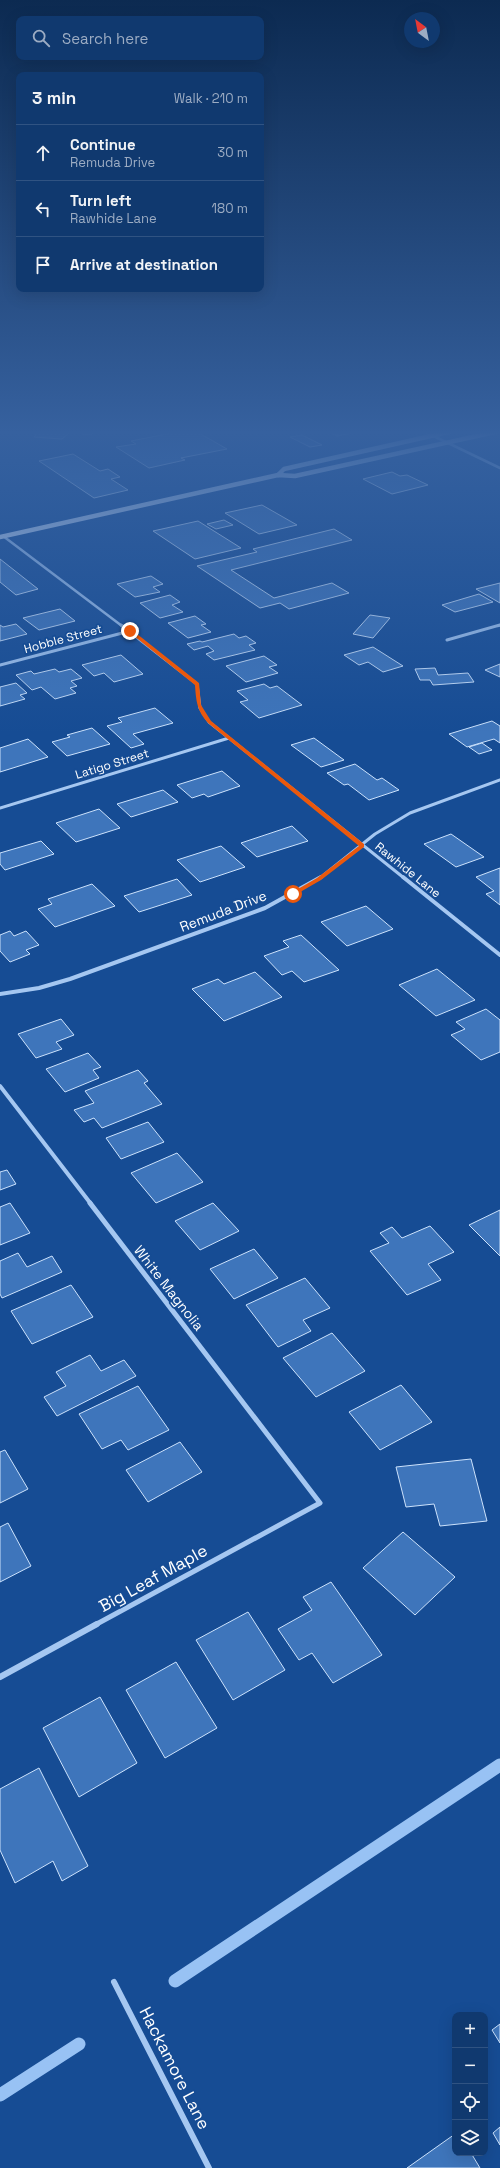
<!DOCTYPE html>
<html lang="en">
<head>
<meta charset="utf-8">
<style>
  body { margin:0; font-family:"Space Grotesk",sans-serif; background:#194074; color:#f1f3f6 }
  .controls { position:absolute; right:12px; bottom:12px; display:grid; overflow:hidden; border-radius:8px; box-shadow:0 4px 16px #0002 }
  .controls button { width:36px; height:36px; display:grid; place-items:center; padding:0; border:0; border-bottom:1px solid #305382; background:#10396f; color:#f1f3f6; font:20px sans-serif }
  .compass { position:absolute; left:404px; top:12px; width:36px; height:36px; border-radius:50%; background:#10396f; box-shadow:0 4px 16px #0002; rotate:328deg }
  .stop { position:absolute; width:12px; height:12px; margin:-9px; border:3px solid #ea580c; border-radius:50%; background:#fff }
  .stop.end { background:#ea580c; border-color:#fff; box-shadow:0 1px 4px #0008 }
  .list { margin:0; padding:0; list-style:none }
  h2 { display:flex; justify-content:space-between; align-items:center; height:52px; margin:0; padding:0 16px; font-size:17px }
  h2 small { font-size:13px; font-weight:400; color:#9cacc3 }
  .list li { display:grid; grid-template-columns:26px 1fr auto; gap:12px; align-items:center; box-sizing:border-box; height:56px; padding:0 16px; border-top:1px solid #305382 }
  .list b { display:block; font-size:15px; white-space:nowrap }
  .list p { margin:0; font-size:13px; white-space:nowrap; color:#9cacc3 }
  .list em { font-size:13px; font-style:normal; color:#9cacc3 }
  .icon { flex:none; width:22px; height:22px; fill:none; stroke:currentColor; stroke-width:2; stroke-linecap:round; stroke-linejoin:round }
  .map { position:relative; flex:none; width:500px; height:2168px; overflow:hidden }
  .search { position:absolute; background:#10396f; box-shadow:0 4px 16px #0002; left:16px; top:16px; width:248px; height:44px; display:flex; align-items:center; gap:10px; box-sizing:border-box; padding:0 14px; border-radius:8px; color:#9cacc3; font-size:15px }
  .panel { position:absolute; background:#10396f; box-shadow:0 4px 16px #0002; left:16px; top:72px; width:248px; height:220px; border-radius:8px }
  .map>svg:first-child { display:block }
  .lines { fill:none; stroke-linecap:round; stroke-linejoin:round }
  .stream { stroke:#98c2f4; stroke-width:13 }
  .building { fill:#3e75bb; stroke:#cce2fc }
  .street-far4 { stroke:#a5c7f1; stroke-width:2.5 }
  .street-far3 { stroke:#a5c7f1; stroke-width:3 }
  .street-far2 { stroke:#a5c7f1; stroke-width:4 }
  .street-far1 { stroke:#a5c7f1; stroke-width:5 }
  .street { stroke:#a5c7f1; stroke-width:6 }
  .secondary { stroke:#d4e5fc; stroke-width:4.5 }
  .route { fill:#ea580c }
  .labels { text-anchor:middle; stroke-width:3.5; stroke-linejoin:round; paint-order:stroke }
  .far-street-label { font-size:12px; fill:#fff; stroke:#164c94 }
  .street-label { font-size:14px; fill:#fff; stroke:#164c94 }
  .near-street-label { font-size:17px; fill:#fff; stroke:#164c94 }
</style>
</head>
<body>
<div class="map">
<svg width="500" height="2168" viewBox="0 0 500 2168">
  <rect width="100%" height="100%" fill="#164c94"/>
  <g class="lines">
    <g class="stream">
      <polyline points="175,1981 500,1765"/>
      <polyline points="0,2095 79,2044"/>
    </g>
  </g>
  <g class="building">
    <polygon points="80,429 115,429 85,435 76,430"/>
    <polygon points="192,429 227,449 181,458 185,460 149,468 116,447 136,444 131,441"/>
    <polygon points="323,429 366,429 367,430 337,436"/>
    <polygon points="40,430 70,432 62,439 34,437"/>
    <polygon points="302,435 322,445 310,447 290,437"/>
    <polygon points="73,454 100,471 108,469 120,477 111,479 128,490 94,498 39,461"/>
    <polygon points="392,472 400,476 407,475 428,485 392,494 363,479"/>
    <polygon points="262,505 297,525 259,534 225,513"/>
    <polygon points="224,520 233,525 216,529 207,524"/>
    <polygon points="198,521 241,548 195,559 153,531"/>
    <polygon points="334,529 352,540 231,570 274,598 332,583 349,593 289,609 280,603 260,608 197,566 257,552 253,549"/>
    <polygon points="0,559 38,589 16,595 0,582"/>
    <polygon points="151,576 163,584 153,587 160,592 135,597 117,584"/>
    <polygon points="500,583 500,603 476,589"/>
    <polygon points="479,594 493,602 455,612 442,605"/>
    <polygon points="170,595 180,602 172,605 183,612 160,618 140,603"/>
    <polygon points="60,609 75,621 39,630 23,618"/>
    <polygon points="370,615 390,618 373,638 353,634"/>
    <polygon points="195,616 206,624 201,625 211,632 188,638 168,623"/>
    <polygon points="16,624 27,634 0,641 0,625 3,627"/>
    <polygon points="234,634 239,638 246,636 256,643 249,645 255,650 214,660 206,654 214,651 208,646 194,650 187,644 200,641 202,642"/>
    <polygon points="373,647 403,666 383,672 368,662 359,665 344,655"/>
    <polygon points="121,655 143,674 114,682 104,673 94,676 82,665"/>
    <polygon points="264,656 277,665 269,667 278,673 246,682 226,666"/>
    <polygon points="500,664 500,677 485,670"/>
    <polygon points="435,668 438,675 468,673 474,682 433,685 430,680 420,680 415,669"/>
    <polygon points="55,669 59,672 71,669 82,678 71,681 77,686 70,688 76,693 55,699 41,687 32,690 16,675 31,671 34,674"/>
    <polygon points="16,683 27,693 20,695 25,699 0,706 0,687"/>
    <polygon points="264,684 270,688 277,686 302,705 259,718 240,702 248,700 237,691"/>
    <polygon points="155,708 173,723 133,734 144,744 131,748 107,726 122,722 118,718"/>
    <polygon points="492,721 500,726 500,743 494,739 467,747 449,734"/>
    <polygon points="92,728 110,744 67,756 52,742 70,737 67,735"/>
    <polygon points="314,738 344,760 321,767 291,745"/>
    <polygon points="28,739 48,757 0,772 0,748"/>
    <polygon points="482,743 492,750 479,754 469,747"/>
    <polygon points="355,764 377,780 382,778 399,790 369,800 348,784 344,785 327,773"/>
    <polygon points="222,771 240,786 208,797 204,794 192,798 177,785"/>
    <polygon points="163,790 178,802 131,817 117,804"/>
    <polygon points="99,809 120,828 76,842 56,823"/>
    <polygon points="292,826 308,841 257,857 241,843"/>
    <polygon points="451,834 484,857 456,867 424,844"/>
    <polygon points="41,841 54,854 5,870 0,864 0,853"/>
    <polygon points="221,846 245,867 200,882 177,860"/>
    <polygon points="500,868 500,905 486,894 494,891 476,877"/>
    <polygon points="177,879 192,895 139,912 124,896"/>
    <polygon points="92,884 115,906 55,927 38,909 52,904 48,899"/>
    <polygon points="366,906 393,929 347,946 321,922"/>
    <polygon points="10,931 14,936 26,931 39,945 26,950 30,954 10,962 0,951 0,935"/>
    <polygon points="301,935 339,970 304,982 292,971 282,975 264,956 289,947 283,941"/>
    <polygon points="437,969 475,1000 436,1016 399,985"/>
    <polygon points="255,972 282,997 224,1021 192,989 218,979 224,984"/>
    <polygon points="486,1009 500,1020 500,1052 481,1060 451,1035 465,1029 456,1022"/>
    <polygon points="61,1019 74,1035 56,1042 62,1049 36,1058 18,1034"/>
    <polygon points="88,1053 101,1067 93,1070 99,1078 65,1092 46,1069"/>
    <polygon points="138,1070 148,1081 144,1083 162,1104 102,1128 94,1118 84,1122 74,1110 94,1103 85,1091"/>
    <polygon points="148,1122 164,1142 121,1159 106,1138"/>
    <polygon points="177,1153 203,1182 156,1203 131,1173"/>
    <polygon points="7,1170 16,1184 0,1190 0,1172"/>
    <polygon points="10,1203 30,1233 0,1245 0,1207"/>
    <polygon points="213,1203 239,1231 200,1250 175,1221"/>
    <polygon points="500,1210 500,1256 469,1225"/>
    <polygon points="430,1226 454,1252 428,1264 441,1280 407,1295 370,1251 389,1243 380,1233 392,1227 402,1238"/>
    <polygon points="254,1249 278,1278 234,1299 210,1269"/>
    <polygon points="18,1253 27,1267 52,1256 62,1272 2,1298 0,1294 0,1261"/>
    <polygon points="305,1278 330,1308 303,1320 311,1331 278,1347 246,1305"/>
    <polygon points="71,1285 93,1317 32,1344 11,1311"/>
    <polygon points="332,1333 365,1371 316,1397 283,1358"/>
    <polygon points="90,1355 101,1371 124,1360 136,1376 57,1416 44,1397 66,1386 56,1372"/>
    <polygon points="401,1385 432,1422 380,1450 349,1412"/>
    <polygon points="138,1386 169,1430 128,1450 121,1440 102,1449 79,1414"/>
    <polygon points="180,1442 202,1472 148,1502 126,1470"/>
    <polygon points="5,1450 28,1489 0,1503 0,1452"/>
    <polygon points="471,1459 487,1521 440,1526 434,1504 406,1507 396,1467"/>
    <polygon points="8,1523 31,1566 0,1582 0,1527"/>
    <polygon points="403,1532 455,1577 415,1615 363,1568"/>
    <polygon points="331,1582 382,1655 333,1683 312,1653 299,1660 278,1629 312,1610 303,1597"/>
    <polygon points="248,1612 285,1670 233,1700 196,1640"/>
    <polygon points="176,1662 217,1728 165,1758 126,1690"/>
    <polygon points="100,1697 137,1763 79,1797 43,1728"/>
    <polygon points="39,1768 88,1866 62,1881 53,1861 15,1883 0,1850 0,1789"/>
    <polygon points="500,2024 500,2043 492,2030"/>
    <polygon points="500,2127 500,2145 493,2133"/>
    <polygon points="455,2134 455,2153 471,2153 480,2168 407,2168"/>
  </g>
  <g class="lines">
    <g class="street-far4">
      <polyline points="419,429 500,468"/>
      <polyline points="3,536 122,626"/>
      <polyline points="498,626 500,625"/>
    </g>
    <g class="street-far3">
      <polyline points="121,625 197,684 200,708 209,722 404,878"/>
      <polyline points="447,640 500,625"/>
      <polyline points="0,665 130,631"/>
      <polyline points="0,808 229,738"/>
      <polyline points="320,878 375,834 410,813 500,780"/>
    </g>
    <g class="street-far2">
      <polyline points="403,877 500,955"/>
      <polyline points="0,994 39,988 70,979 265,908 321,877"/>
      <polyline points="0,1086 91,1204"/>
    </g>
    <polyline class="street-far1" points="90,1203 320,1503 95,1625"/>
    <g class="street">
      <polyline points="0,1677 97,1624"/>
      <polyline points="114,1982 209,2168"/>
    </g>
    <g class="secondary">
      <polyline points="278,475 284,469 462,429"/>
      <polyline points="0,537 278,475 295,476 500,431"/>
    </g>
  </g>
  <linearGradient id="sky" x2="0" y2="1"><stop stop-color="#0c2a51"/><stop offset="0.59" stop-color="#36619f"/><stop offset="1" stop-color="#36619f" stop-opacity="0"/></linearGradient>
  <rect width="500" height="733" fill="url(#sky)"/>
  <path class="route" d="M132 630 199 683 201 705 211 721 364 844V847L321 880 295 895H291V893L317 878 359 846 208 723C197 711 196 701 195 685L128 631Z"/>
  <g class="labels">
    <g class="far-street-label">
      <text transform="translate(63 639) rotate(-15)" y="4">Hobble Street</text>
      <text transform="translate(112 764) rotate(-17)" y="4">Latigo Street</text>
      <text transform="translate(408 870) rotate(39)" y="4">Rawhide Lane</text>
    </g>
    <g class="street-label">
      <text transform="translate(223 911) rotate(-21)" y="5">Remuda Drive</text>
      <text transform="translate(169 1288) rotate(52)" y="5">White Magnolia</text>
    </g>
    <g class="near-street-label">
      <text transform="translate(153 1578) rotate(-29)" y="6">Big Leaf Maple</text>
      <text transform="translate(175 2068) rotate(63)" y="6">Hackamore Lane</text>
    </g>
  </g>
</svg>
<div class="controls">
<button>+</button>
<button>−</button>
<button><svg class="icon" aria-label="locate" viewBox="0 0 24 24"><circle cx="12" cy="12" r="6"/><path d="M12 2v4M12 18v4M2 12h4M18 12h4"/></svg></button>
<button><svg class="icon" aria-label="layers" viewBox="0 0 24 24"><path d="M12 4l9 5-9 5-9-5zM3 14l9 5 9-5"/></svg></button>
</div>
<svg class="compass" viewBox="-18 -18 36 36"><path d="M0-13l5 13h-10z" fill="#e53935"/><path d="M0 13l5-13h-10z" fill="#9cacc3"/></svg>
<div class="stop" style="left:293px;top:894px"></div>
<div class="stop end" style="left:130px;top:631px"></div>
<div class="search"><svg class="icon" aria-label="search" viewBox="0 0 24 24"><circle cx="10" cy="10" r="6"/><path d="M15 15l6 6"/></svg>Search here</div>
<section class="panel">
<h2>3 min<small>Walk · 210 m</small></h2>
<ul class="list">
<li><svg class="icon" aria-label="ahead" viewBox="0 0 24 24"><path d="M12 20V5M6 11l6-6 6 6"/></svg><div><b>Continue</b><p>Remuda Drive</p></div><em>30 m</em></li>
<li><svg class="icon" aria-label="left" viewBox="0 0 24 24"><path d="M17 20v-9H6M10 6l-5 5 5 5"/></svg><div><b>Turn left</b><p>Rawhide Lane</p></div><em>180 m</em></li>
<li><svg class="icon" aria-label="arrive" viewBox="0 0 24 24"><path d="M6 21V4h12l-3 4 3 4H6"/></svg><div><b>Arrive at destination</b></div></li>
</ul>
</section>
</div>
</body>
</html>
